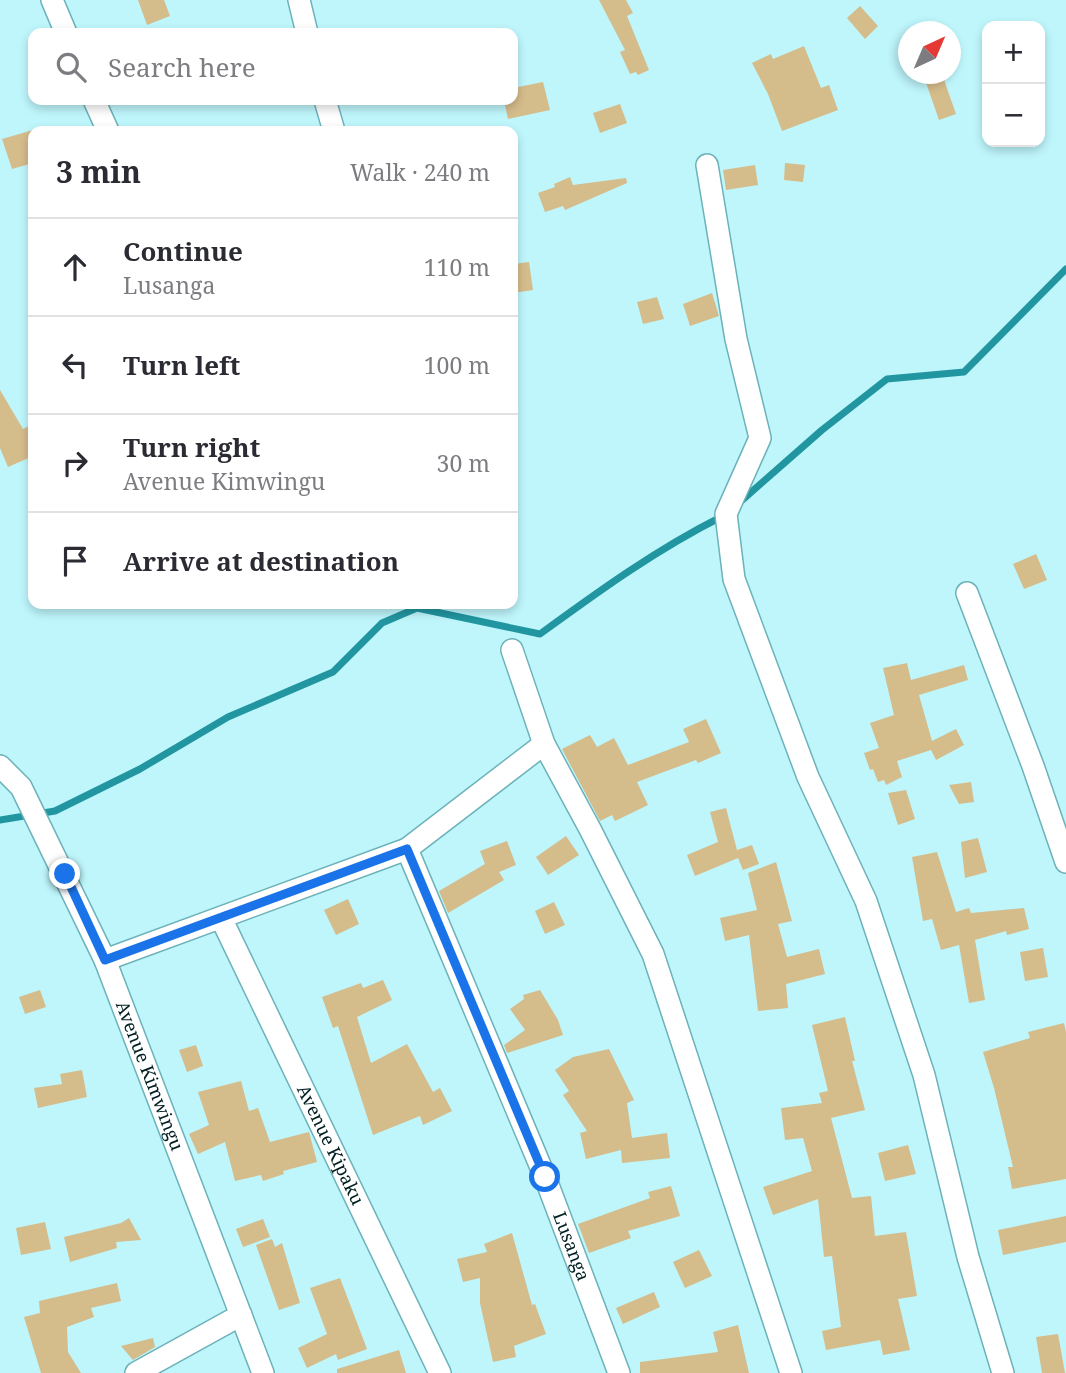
<!DOCTYPE html>
<html lang="en">
<head>
<meta charset="utf-8">
<style>
  body { margin:0; font-family:"Noto Serif",serif; background:#f7f7f7; color:#2b2b33 }
  .controls { position:absolute; right:21px; top:21px; display:grid; overflow:hidden; border-radius:14px; box-shadow:0 4px 10px #0003 }
  .controls button { width:63px; height:63px; display:grid; place-items:center; padding:0; border:0; border-bottom:2px solid #e1e1e2; background:#fff; color:#2b2b33; font:35px sans-serif }
  .compass { position:absolute; left:898px; top:21px; width:63px; height:63px; border-radius:50%; background:#fff; box-shadow:0 4px 10px #0003; rotate:44deg }
  .stop { position:absolute; width:21px; height:21px; margin:-16px; border:5px solid #1a73e8; border-radius:50%; background:#fff }
  .stop.end { background:#1a73e8; border-color:#fff; box-shadow:0 2px 7px #0008 }
  .list { margin:0; padding:0; list-style:none }
  h2 { display:flex; justify-content:space-between; align-items:center; height:91px; margin:0; padding:0 28px; font-size:30px }
  h2 small { font-size:23px; font-weight:400; color:#7c7c81 }
  .list li { display:grid; grid-template-columns:46px 1fr auto; gap:21px; align-items:center; box-sizing:border-box; height:98px; padding:0 28px; border-top:2px solid #e1e1e2 }
  .list b { display:block; font-size:26px; white-space:nowrap }
  .list p { margin:0; font-size:23px; white-space:nowrap; color:#7c7c81 }
  .list em { font-size:23px; font-style:normal; color:#7c7c81 }
  .icon { flex:none; width:38px; height:38px; fill:none; stroke:currentColor; stroke-width:2; stroke-linecap:round; stroke-linejoin:round }
  .map { position:relative; flex:none; width:1066px; height:1373px; overflow:hidden }
  .search { position:absolute; background:#fff; box-shadow:0 4px 10px #0003; left:28px; top:28px; width:490px; height:77px; display:flex; align-items:center; gap:18px; box-sizing:border-box; padding:0 24px; border-radius:14px; color:#7c7c81; font-size:26px }
  .panel { position:absolute; background:#fff; box-shadow:0 4px 10px #0003; left:28px; top:126px; width:490px; height:483px; border-radius:14px }
  .map>svg:first-child { display:block }
  .lines { fill:none; stroke-linecap:round; stroke-linejoin:round }
  .stream { stroke:#2296a0; stroke-width:7 }
  .building { fill:#d5bc8b }
  .street-casing { stroke:#6cb2b9; stroke-width:24 }
  .street { stroke:#fff; stroke-width:21 }
  .route { stroke:#1a73e8; stroke-width:9 }
  .labels { text-anchor:middle; stroke-width:6; stroke-linejoin:round; paint-order:stroke }
  .street-label { font-size:18px; fill:#011e21; stroke:#bef6fc }
</style>
</head>
<body>
<div class="map">
<svg width="1066" height="1373" viewBox="0 0 1066 1373">
  <rect width="100%" height="100%" fill="#bef6fc"/>
  <g class="lines">
    <g class="stream">
      <polyline points="740,502 822,430 887,379 964,372 1066,269"/>
      <path d="M0 820 55 811 140 769 228 717 333 672 382 623 417 608 540 634C599 591 657 549 723 516"/>
    </g>
  </g>
  <g class="building">
    <polygon points="138,0 164,0 170,16 147,25"/>
    <polygon points="599,0 626,0 633,13 627,16 649,70 638,75 636,72 630,74 620,52 625,50"/>
    <polygon points="860,6 878,26 865,39 847,18"/>
    <polygon points="804,46 821,88 829,85 838,110 782,131 768,94 752,63 771,54 773,59"/>
    <polygon points="923,74 942,74 956,114 939,120"/>
    <polygon points="543,82 550,110 508,119 504,100 513,100 513,88"/>
    <polygon points="620,104 627,123 600,133 593,113"/>
    <polygon points="33,130 33,163 12,169 2,139"/>
    <polygon points="785,163 805,165 803,182 784,180"/>
    <polygon points="755,165 758,185 726,190 723,170"/>
    <polygon points="570,177 573,185 626,178 627,183 565,210 563,206 545,212 538,193 555,187 554,184"/>
    <polygon points="529,262 533,290 513,293 513,264"/>
    <polygon points="712,293 719,316 690,326 683,304"/>
    <polygon points="657,297 664,319 643,324 637,302"/>
    <polygon points="0,390 23,429 33,424 33,456 8,467 0,448"/>
    <polygon points="1036,554 1047,580 1024,589 1013,564"/>
    <polygon points="907,663 911,680 964,665 968,680 919,695 932,741 956,729 964,745 936,760 931,750 897,761 902,777 886,785 884,780 878,782 873,769 870,770 864,753 879,748 870,723 894,715 883,668"/>
    <polygon points="706,719 721,753 698,763 696,760 637,782 648,805 615,821 612,815 600,821 562,749 590,735 597,747 614,738 628,765 689,742 683,729"/>
    <polygon points="971,782 974,802 959,804 949,785"/>
    <polygon points="906,790 915,819 898,825 888,793"/>
    <polygon points="726,808 737,850 752,845 759,864 743,870 738,858 695,876 687,855 718,842 710,812"/>
    <polygon points="566,836 579,855 548,875 536,857"/>
    <polygon points="978,838 987,872 965,878 961,842"/>
    <polygon points="507,841 516,865 499,872 504,880 448,913 439,891 485,864 480,851"/>
    <polygon points="937,852 956,912 969,908 971,913 1024,908 1029,929 1007,935 1006,931 975,940 985,1000 969,1003 959,945 941,950 932,919 923,921 912,857"/>
    <polygon points="776,862 792,921 778,924 787,957 819,949 825,974 786,984 788,1008 758,1011 749,935 725,941 720,918 757,910 748,873"/>
    <polygon points="348,899 359,924 336,935 324,910"/>
    <polygon points="554,902 565,925 545,934 535,911"/>
    <polygon points="1043,948 1048,977 1025,981 1020,952"/>
    <polygon points="383,980 392,1000 357,1017 371,1063 407,1044 433,1092 440,1088 452,1111 423,1125 420,1116 373,1135 338,1026 333,1028 322,997 361,983 363,988"/>
    <polygon points="40,990 46,1007 25,1014 19,997"/>
    <polygon points="540,990 558,1020 563,1035 507,1053 504,1045 525,1030 510,1009 524,999 523,995"/>
    <polygon points="845,1017 855,1061 852,1061 865,1110 831,1118 852,1198 871,1196 875,1236 906,1232 917,1296 898,1299 910,1350 883,1355 880,1340 826,1350 822,1331 841,1327 832,1256 824,1257 818,1199 773,1215 763,1187 812,1171 803,1138 785,1140 781,1108 822,1103 819,1093 828,1091 812,1025"/>
    <polygon points="1064,1023 1066,1032 1066,1179 1012,1189 1008,1167 1013,1167 994,1088 983,1052 1030,1038 1028,1032"/>
    <polygon points="196,1045 203,1066 187,1072 179,1050"/>
    <polygon points="609,1049 634,1100 627,1103 632,1138 667,1133 670,1158 622,1163 621,1150 586,1159 580,1133 587,1131 563,1095 569,1091 555,1070 573,1057"/>
    <polygon points="82,1070 87,1097 38,1108 34,1088 62,1084 60,1074"/>
    <polygon points="241,1081 249,1111 258,1108 270,1142 309,1132 317,1162 283,1171 284,1174 263,1181 261,1175 235,1181 225,1142 198,1154 189,1134 209,1125 198,1092"/>
    <polygon points="908,1145 916,1174 885,1181 878,1153"/>
    <polygon points="671,1186 680,1216 628,1231 631,1238 589,1253 578,1224 650,1198 648,1192"/>
    <polygon points="1066,1216 1066,1242 1003,1255 998,1230"/>
    <polygon points="129,1218 141,1240 116,1242 117,1248 70,1262 64,1237 121,1223"/>
    <polygon points="263,1219 270,1237 243,1247 236,1229"/>
    <polygon points="45,1222 51,1249 21,1255 16,1228"/>
    <polygon points="512,1233 532,1305 535,1304 546,1334 514,1346 516,1357 493,1362 480,1303 480,1278 463,1282 457,1259 487,1252 484,1244"/>
    <polygon points="272,1239 275,1247 282,1243 300,1303 279,1310 256,1245"/>
    <polygon points="699,1250 712,1276 685,1288 673,1262"/>
    <polygon points="340,1278 367,1349 338,1360 336,1354 307,1368 298,1348 327,1334 310,1288"/>
    <polygon points="117,1283 121,1301 91,1308 94,1317 67,1327 68,1352 81,1373 41,1373 24,1317 40,1313 39,1301"/>
    <polygon points="654,1292 660,1307 623,1324 616,1308"/>
    <polygon points="738,1325 749,1373 640,1373 640,1362 718,1352 713,1332"/>
    <polygon points="1058,1334 1065,1373 1042,1373 1036,1337"/>
    <polygon points="153,1338 155,1347 133,1360 121,1346"/>
    <polygon points="399,1350 406,1373 337,1373 337,1369"/>
  </g>
  <g class="lines">
    <defs>
      <g id="street">
        <polyline points="52,0 66,33"/>
        <polyline points="299,0 307,33"/>
        <polyline points="94,100 108,131"/>
        <polyline points="325,100 334,131"/>
        <polyline points="707,165 736,339 760,438 726,514 734,579 808,777 866,901 924,1075 968,1257 1003,1373"/>
        <polyline points="967,593 1033,766 1066,862"/>
        <polyline points="512,650 544,744 590,829 653,954 791,1373"/>
        <path id="s1" d="M0 766 21 787 105 960 263 1373"/>
        <path id="s2" d="M407 849 545 1177 619 1373"/>
        <path id="s3" d="M221 918 440 1373"/>
        <polyline points="105,960 407,849 544,744"/>
        <polyline points="136,1373 241,1315"/>
      </g>
    </defs>
    <use href="#street" class="street-casing"/>
    <use href="#street" class="street"/>
  </g>
  <g class="lines">
    <polyline class="route" points="65,874 105,960 407,849 545,1177"/>
  </g>
  <g class="labels">
    <g class="street-label">
      <text dy="6" stroke="none"><textPath href="#s1" startOffset="346">Avenue Kimwingu</textPath></text>
      <text dy="6" stroke="none"><textPath href="#s3" startOffset="252">Avenue Kipaku</textPath></text>
      <text dy="6" stroke="none"><textPath href="#s2" startOffset="430">Lusanga</textPath></text>
    </g>
  </g>
</svg>
<div class="controls">
<button>+</button>
<button>−</button>
</div>
<svg class="compass" viewBox="-18 -18 36 36"><path d="M0-13l5 13h-10z" fill="#e53935"/><path d="M0 13l5-13h-10z" fill="#7c7c81"/></svg>
<div class="stop" style="left:545px;top:1177px"></div>
<div class="stop end" style="left:65px;top:874px"></div>
<div class="search"><svg class="icon" aria-label="search" viewBox="0 0 24 24"><circle cx="10" cy="10" r="6"/><path d="M15 15l6 6"/></svg>Search here</div>
<section class="panel">
<h2>3 min<small>Walk · 240 m</small></h2>
<ul class="list">
<li><svg class="icon" aria-label="ahead" viewBox="0 0 24 24"><path d="M12 20V5M6 11l6-6 6 6"/></svg><div><b>Continue</b><p>Lusanga</p></div><em>110 m</em></li>
<li><svg class="icon" aria-label="left" viewBox="0 0 24 24"><path d="M17 20v-9H6M10 6l-5 5 5 5"/></svg><div><b>Turn left</b></div><em>100 m</em></li>
<li><svg class="icon" aria-label="right" viewBox="0 0 24 24"><path d="M7 20v-9h11M14 6l5 5-5 5"/></svg><div><b>Turn right</b><p>Avenue Kimwingu</p></div><em>30 m</em></li>
<li><svg class="icon" aria-label="arrive" viewBox="0 0 24 24"><path d="M6 21V4h12l-3 4 3 4H6"/></svg><div><b>Arrive at destination</b></div></li>
</ul>
</section>
</div>
</body>
</html>
